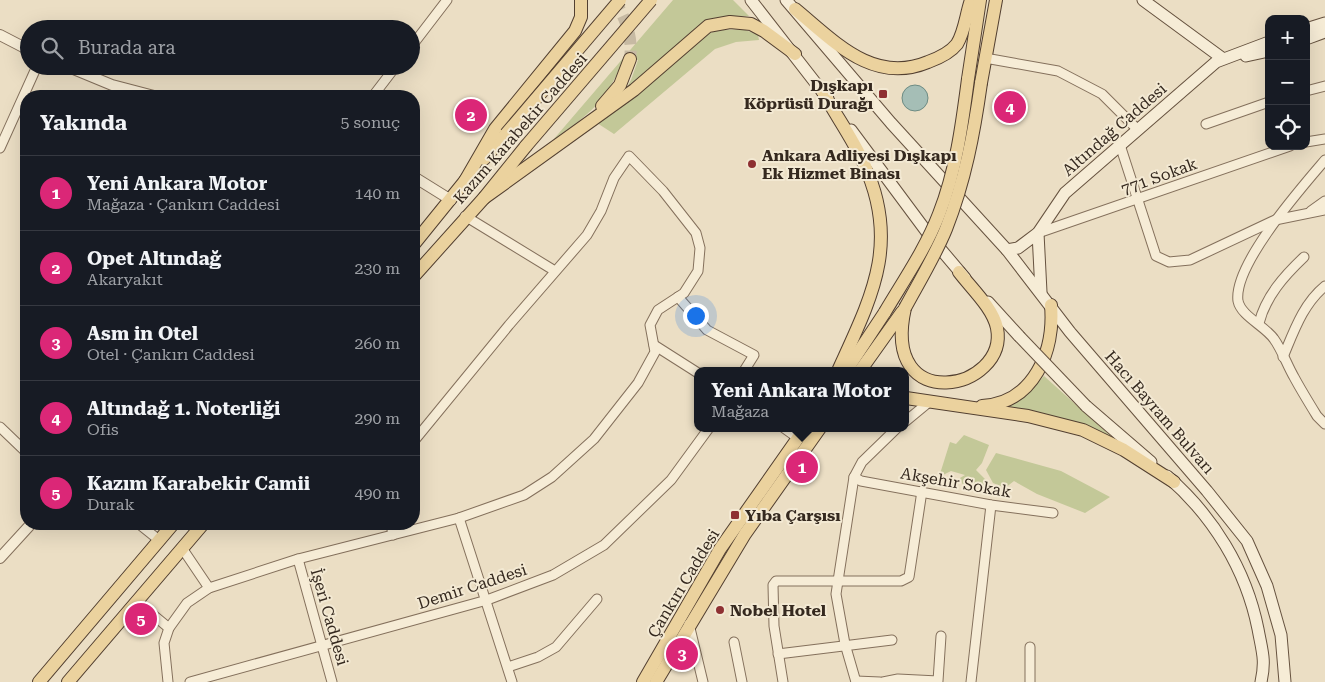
<!DOCTYPE html>
<html lang="tr">
<head>
<meta charset="utf-8">
<style>
  body { margin:0; font-family:"Roboto Serif",serif; background:#20242c; color:#f1f3f6 }
  .controls { position:absolute; right:15px; top:15px; display:grid; overflow:hidden; border-radius:10px; box-shadow:0 5px 20px #0002 }
  .controls button { width:45px; height:45px; display:grid; place-items:center; padding:0; border:0; border-bottom:1px solid #363941; background:#171b24; color:#f1f3f6; font:25px sans-serif }
  .you { position:absolute; left:695px; top:315px; width:18px; height:18px; margin:-12px; border:4px solid #fff; border-radius:50%; background:#1a73e8; box-shadow:0 0 0 8px #1a73e833 }
  .badge { display:grid; place-items:center; width:32px; height:32px; border-radius:50%; background:#db2777; color:#fff; font-size:16px; font-weight:700 }
  .pin { position:absolute; translate:-50% -50%; border:2px solid #fff; box-shadow:0 1px 5px #0006 }
  .popup { position:absolute; left:694px; top:367px; width:215px; height:65px; box-sizing:border-box; display:grid; place-content:center; border-radius:10px; background:#171b24; filter:drop-shadow(0 1px 4px #0005); font-size:16px; white-space:nowrap; color:#9ea1a6 }
  .popup b { font-size:19px; color:#f1f3f6 }
  .popup::after { content:''; position:absolute; left:50%; top:100%; margin-left:-10px; border:10px solid transparent; border-top-color:#171b24 }
  .list { margin:0; padding:0; list-style:none }
  h2 { display:flex; justify-content:space-between; align-items:center; height:65px; margin:0; padding:0 20px; font-size:21px }
  h2 small { font-size:16px; font-weight:400; color:#9ea1a6 }
  .list li { display:grid; grid-template-columns:32px 1fr auto; gap:15px; align-items:center; box-sizing:border-box; height:75px; padding:0 20px; border-top:1px solid #363941 }
  .list b { display:block; font-size:19px; white-space:nowrap }
  .list p { margin:0; font-size:16px; white-space:nowrap; color:#9ea1a6 }
  .list em { font-size:16px; font-style:normal; color:#9ea1a6 }
  .icon { flex:none; width:28px; height:28px; fill:none; stroke:currentColor; stroke-width:2; stroke-linecap:round; stroke-linejoin:round }
  .map { position:relative; flex:none; width:1325px; height:682px; overflow:hidden }
  .search { position:absolute; background:#171b24; box-shadow:0 5px 20px #0002; left:20px; top:20px; width:400px; height:55px; display:flex; align-items:center; gap:12px; box-sizing:border-box; padding:0 18px; border-radius:28px; color:#9ea1a6; font-size:19px }
  .panel { position:absolute; background:#171b24; box-shadow:0 5px 20px #0002; left:20px; top:90px; width:400px; height:440px; border-radius:20px }
  .map>svg:first-child { display:block }
  .green { fill:#c3c898 }
  .water { fill:#a5beb6; stroke:#6d8b83 }
  .lines { fill:none; stroke-linecap:round; stroke-linejoin:round }
  .primary-tunnel { stroke:#c7baa3; stroke-width:12; stroke-dasharray:12 6; stroke-linecap:butt }
  .minor-casing { stroke:#84705c; stroke-width:11 }
  .tertiary-casing { stroke:#84705c; stroke-width:12 }
  .secondary-casing { stroke:#66523f; stroke-width:13 }
  .primary-casing { stroke:#523f30; stroke-width:14 }
  .minor { stroke:#f6ecd6; stroke-width:9 }
  .tertiary { stroke:#f6ecd6; stroke-width:10 }
  .secondary { stroke:#f6ecd6; stroke-width:11 }
  .primary { stroke:#ebd29e; stroke-width:12 }
  .secondary-bridge-casing { stroke:#66523f; stroke-width:13; stroke-linecap:butt }
  .primary-bridge-casing { stroke:#523f30; stroke-width:14; stroke-linecap:butt }
  .secondary-bridge { stroke:#f6ecd6; stroke-width:11 }
  .primary-bridge { stroke:#ebd29e; stroke-width:12 }
  .poi-dot { fill:#8e3032; stroke:#f3e9d3; stroke-width:2 }
  .labels { text-anchor:middle; stroke-width:4; stroke-linejoin:round; paint-order:stroke }
  .poi-label { font-size:16px; font-weight:bold; fill:#35291f; stroke:#f3e9d3; text-anchor:start }
  .street-label { font-size:16px; fill:#35291f; stroke:#f3e9d3 }
</style>
</head>
<body>
<div class="map">
<svg width="1325" height="682" viewBox="0 0 1325 682">
  <rect width="100%" height="100%" fill="#ebdec4"/>
  <g class="green">
    <path d="M673 0H733L749 16 717 18 699 26 624 92 631 80 638 60 624 59C605 103 591 113 553 140Z"/>
    <polygon points="743,29 758,35 759,40 736,42 715,49 614,134 597,123 631,100 710,33 719,30"/>
    <path d="M1044 376 1115 440C1080 424 1046 413 1008 408L1028 393Z"/>
    <polygon points="964,435 989,445 982,463 976,470 986,480 984,485 963,485 960,478 965,475 951,471 939,477 950,442 956,444"/>
    <polygon points="996,453 1061,471 1110,497 1085,513 1037,494 1014,481 1005,488 993,483 986,470"/>
  </g>
  <circle class="water" cx="915" cy="98" r="13"/>
  <g class="lines">
    <path class="primary-tunnel" d="M614 0C626 18 633 38 630 59"/>
    <defs>
      <g id="minor">
        <polyline points="411,47 447,0"/>
        <polyline points="985,58 1058,71 1102,94 1137,129"/>
        <polyline points="1306,91 1325,86"/>
        <polyline points="373,96 396,66"/>
        <polyline points="1206,124 1269,102"/>
        <polyline points="1306,142 1325,139"/>
        <polyline points="1120,145 1156,256 1169,262 1190,260 1275,220 1325,210"/>
        <polyline points="0,148 37,66"/>
        <path d="M1325 160C1302 187 1233 265 1238 301 1241 316 1265 326 1274 339 1282 350 1287 365 1294 377 1301 390 1309 403 1317 416L1325 424"/>
        <polyline points="1311,211 1325,201"/>
        <polyline points="465,216 555,271"/>
        <polyline points="1038,233 1290,146"/>
        <polyline points="678,297 707,330 754,355 744,371"/>
        <path d="M1259 323C1266 296 1284 276 1304 257"/>
        <polyline points="654,345 698,373"/>
        <path d="M1283 357C1294 331 1303 304 1325 286"/>
        <polyline points="906,421 929,402"/>
        <polyline points="0,427 26,452"/>
        <polyline points="784,428 798,438"/>
        <polyline points="854,477 861,481 991,505 1053,513"/>
        <polyline points="459,518 512,682"/>
        <polyline points="139,524 159,540"/>
        <polyline points="391,524 393,535"/>
        <polyline points="182,548 209,588"/>
        <polyline points="298,559 332,682"/>
        <polyline points="133,606 152,614 169,628"/>
        <polyline points="689,624 703,682"/>
        <polyline points="734,642 742,682"/>
        <polyline points="778,654 892,640"/>
        <polyline points="508,667 538,657 556,647 597,599"/>
        <polyline points="856,681 880,682"/>
        <polyline points="168,682 164,643 169,628 187,603 209,588 298,559 459,518 524,495 552,477 594,439 638,383 655,352 650,325 658,310 684,293 698,271 700,248 696,233 663,191 629,156 614,178 601,211 587,235 509,325 414,441"/>
        <polyline points="190,682 487,600 553,575 604,545 671,480 709,428"/>
        <polyline points="783,682 774,626 773,585 776,581 901,581 909,577 922,491"/>
        <polyline points="856,682 845,644 836,594 854,477 862,462 897,428"/>
        <polyline points="883,682 898,679 938,681 941,636"/>
        <polyline points="971,682 991,505"/>
        <polyline points="1030,682 1030,647"/>
      </g>
      <g id="tertiary">
        <polyline points="0,35 29,50"/>
        <polyline points="66,66 112,85 154,96"/>
        <polyline points="414,177 451,200"/>
        <polyline points="0,558 31,524"/>
      </g>
      <g id="secondary">
        <polyline points="751,0 828,99"/>
        <polyline points="786,0 891,123 1007,250 1070,332 1207,491 1247,541 1267,586 1281,635 1285,682"/>
        <polyline points="1143,0 1222,58"/>
        <polyline points="1306,29 1325,23"/>
        <polyline points="1306,39 1325,32"/>
        <polyline points="1246,56 1269,51"/>
        <polyline points="851,130 932,239 965,278"/>
        <polyline points="1038,233 1041,292"/>
        <polyline points="1007,250 1018,248 1038,233 1065,193 1216,62 1269,42"/>
        <polyline points="988,302 1019,336"/>
        <polyline points="1086,406 1151,462"/>
        <path d="M1167 476C1213 516 1246 569 1258 629 1262 651 1266 660 1261 682"/>
      </g>
      <g id="primary">
        <path d="M795 9C834 41 873 85 928 62 939 58 950 53 957 44 965 31 966 14 971 0"/>
        <polyline points="968,79 980,0"/>
        <polyline points="981,83 996,0"/>
        <path d="M823 92C836 116 853 139 864 164 901 244 871 298 838 371"/>
        <polyline points="602,106 620,85 630,59"/>
        <polyline points="484,159 506,134"/>
        <polyline points="465,181 495,129 575,31 581,17 581,0"/>
        <polyline points="484,198 634,90 708,26 730,22 751,24 764,31 795,54"/>
        <polyline points="414,244 469,176"/>
        <polyline points="414,276 484,198 526,146"/>
        <path d="M905 308C880 418 1009 390 997 328 993 308 971 288 959 272"/>
        <polyline points="846,371 885,312"/>
        <polyline points="860,371 902,312"/>
        <polyline points="906,398 1028,416 1083,430 1124,450 1174,482"/>
        <path d="M982 406C1034 403 1055 351 1051 305"/>
        <polyline points="39,682 173,524"/>
        <polyline points="68,682 203,524"/>
        <polyline points="643,682 720,549 805,428"/>
        <polyline points="656,682 745,534 820,428"/>
      </g>
    </defs>
    <use href="#minor" class="minor-casing"/>
    <use href="#tertiary" class="tertiary-casing"/>
    <use href="#secondary" class="secondary-casing"/>
    <use href="#primary" class="primary-casing"/>
    <use href="#minor" class="minor"/>
    <use href="#tertiary" class="tertiary"/>
    <use href="#secondary" class="secondary"/>
    <use href="#primary" class="primary"/>
    <defs>
      <polyline id="secondary-bridge" points="1019,336 1086,406"/>
      <g id="primary-bridge">
        <polyline points="506,134 620,0"/>
        <polyline points="526,146 651,0"/>
        <path d="M905 308C919 282 935 256 946 229 965 181 974 133 981 83"/>
        <path d="M885 312C904 280 926 248 939 214 956 171 962 125 968 79"/>
      </g>
    </defs>
    <use href="#secondary-bridge" class="secondary-bridge-casing"/>
    <use href="#primary-bridge" class="primary-bridge-casing"/>
    <use href="#secondary-bridge" class="secondary-bridge"/>
    <use href="#primary-bridge" class="primary-bridge"/>
  </g>
  <g class="poi-dot">
    <rect x="878" y="89" width="10" height="10" rx="2.5"/>
    <circle cx="752" cy="164" r="5"/>
    <rect x="730" y="510" width="10" height="10" rx="2.5"/>
    <circle cx="720" cy="610" r="5"/>
  </g>
  <g class="labels">
    <g class="poi-label">
      <text x="873" y="91" text-anchor="end">Dışkapı<tspan x="873" dy="18">Köprüsü Durağı</tspan></text>
      <text x="762" y="161">Ankara Adliyesi Dışkapı<tspan x="762" dy="18">Ek Hizmet Binası</tspan></text>
      <text x="745" y="521">Yıba Çarşısı</text>
      <text x="730" y="616">Nobel Hotel</text>
    </g>
    <g class="street-label">
      <text transform="translate(520 128) rotate(-49)" y="6">Kazım Karabekir Caddesi</text>
      <text transform="translate(1114 129) rotate(-41)" y="6">Altındağ Caddesi</text>
      <text transform="translate(1159 176) rotate(-20)" y="6">771 Sokak</text>
      <text transform="translate(1160 412) rotate(49)" y="6">Hacı Bayram Bulvarı</text>
      <text transform="translate(956 482) rotate(10)" y="6">Akşehir Sokak</text>
      <text transform="translate(683 583) rotate(-59)" y="6">Çankırı Caddesi</text>
      <text transform="translate(472 586) rotate(-18)" y="6">Demir Caddesi</text>
      <text transform="translate(330 617) rotate(74)" y="6">İşeri Caddesi</text>
    </g>
  </g>
</svg>
<div class="controls">
<button>+</button>
<button>−</button>
<button><svg class="icon" aria-label="locate" viewBox="0 0 24 24"><circle cx="12" cy="12" r="6"/><path d="M12 2v4M12 18v4M2 12h4M18 12h4"/></svg></button>
</div>
<div class="you"></div>
<div class="pin badge" style="left:802px;top:467px">1</div>
<div class="popup"><b>Yeni Ankara Motor</b>Mağaza</div>
<div class="pin badge" style="left:471px;top:115px">2</div>
<div class="pin badge" style="left:682px;top:654px">3</div>
<div class="pin badge" style="left:1010px;top:107px">4</div>
<div class="pin badge" style="left:141px;top:619px">5</div>
<div class="search"><svg class="icon" aria-label="search" viewBox="0 0 24 24"><circle cx="10" cy="10" r="6"/><path d="M15 15l6 6"/></svg>Burada ara</div>
<section class="panel">
<h2>Yakında<small>5 sonuç</small></h2>
<ul class="list">
<li><span class="badge">1</span><div><b>Yeni Ankara Motor</b><p>Mağaza · Çankırı Caddesi</p></div><em>140 m</em></li>
<li><span class="badge">2</span><div><b>Opet Altındağ</b><p>Akaryakıt</p></div><em>230 m</em></li>
<li><span class="badge">3</span><div><b>Asm in Otel</b><p>Otel · Çankırı Caddesi</p></div><em>260 m</em></li>
<li><span class="badge">4</span><div><b>Altındağ 1. Noterliği</b><p>Ofis</p></div><em>290 m</em></li>
<li><span class="badge">5</span><div><b>Kazım Karabekir Camii</b><p>Durak</p></div><em>490 m</em></li>
</ul>
</section>
</div>
</body>
</html>
